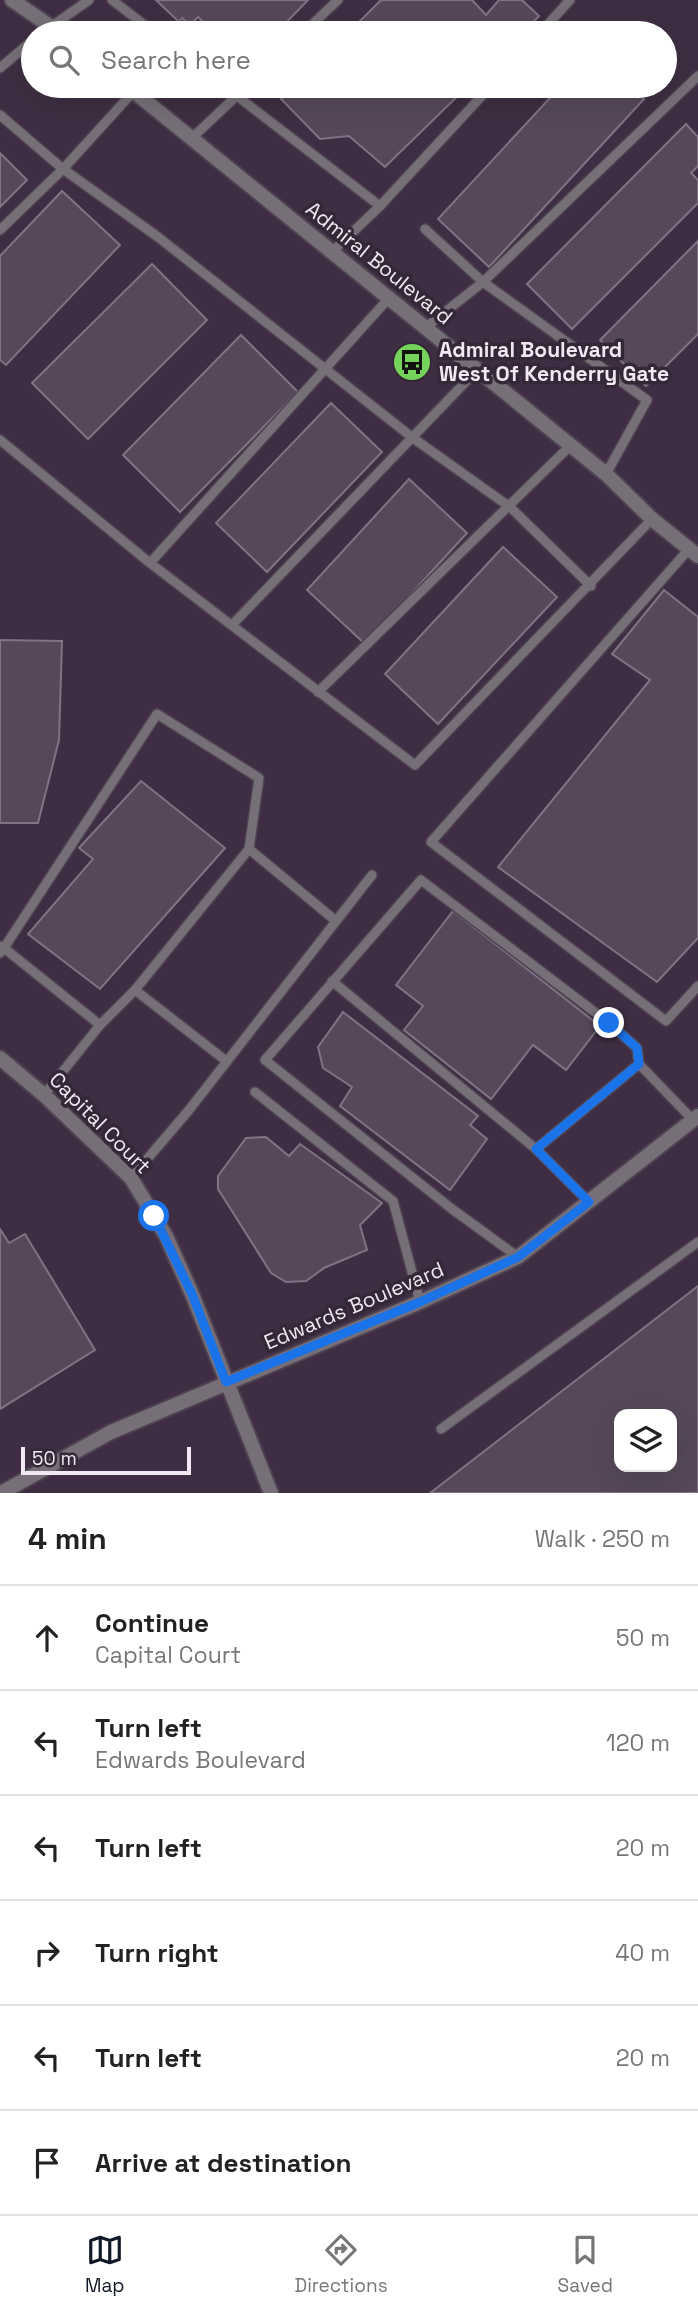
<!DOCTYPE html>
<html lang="en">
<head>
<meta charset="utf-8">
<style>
  body { margin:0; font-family:"Space Grotesk",sans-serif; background:#f6f6f6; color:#222 }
  .controls { position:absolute; right:21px; bottom:21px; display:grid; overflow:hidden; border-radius:14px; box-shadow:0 7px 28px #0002 }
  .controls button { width:63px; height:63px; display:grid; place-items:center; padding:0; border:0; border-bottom:2px solid #e0e0e0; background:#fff; color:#222; font:35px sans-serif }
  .scale { position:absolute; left:21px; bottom:18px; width:170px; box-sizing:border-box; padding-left:7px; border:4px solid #f1e8f3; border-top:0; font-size:19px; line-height:24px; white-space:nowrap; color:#f1e8f3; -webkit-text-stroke:5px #342737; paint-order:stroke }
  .stop { position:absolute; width:21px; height:21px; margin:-16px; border:5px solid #1a73e8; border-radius:50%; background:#fff }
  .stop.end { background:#1a73e8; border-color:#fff; box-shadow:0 2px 7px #0008 }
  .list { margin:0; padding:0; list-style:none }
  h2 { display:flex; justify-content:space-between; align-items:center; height:91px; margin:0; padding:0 28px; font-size:30px }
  h2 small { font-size:23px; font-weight:400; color:#767676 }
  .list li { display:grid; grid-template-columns:46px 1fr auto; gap:21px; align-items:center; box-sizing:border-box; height:105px; padding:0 28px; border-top:2px solid #e0e0e0 }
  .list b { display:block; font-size:26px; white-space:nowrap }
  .list p { margin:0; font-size:23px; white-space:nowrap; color:#767676 }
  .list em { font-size:23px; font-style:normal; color:#767676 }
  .icon { flex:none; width:38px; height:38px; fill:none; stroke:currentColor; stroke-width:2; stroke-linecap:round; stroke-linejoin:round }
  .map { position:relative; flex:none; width:698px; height:1493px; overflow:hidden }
  .search { position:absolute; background:#fff; box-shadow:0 7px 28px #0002; left:21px; right:21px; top:21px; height:77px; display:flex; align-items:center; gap:18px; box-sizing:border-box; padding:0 24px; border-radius:38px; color:#767676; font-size:26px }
  .sheet { height:721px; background:#fff }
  nav { display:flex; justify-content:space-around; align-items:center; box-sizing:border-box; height:98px; border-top:2px solid #e0e0e0; background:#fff; font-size:19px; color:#767676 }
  nav a { display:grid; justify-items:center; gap:4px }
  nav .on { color:#111827 }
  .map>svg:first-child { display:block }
  .built { fill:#3f2e43; fill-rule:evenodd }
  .building { fill:#56485a; stroke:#817284; stroke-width:2; fill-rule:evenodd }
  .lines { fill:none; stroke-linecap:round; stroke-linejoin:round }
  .service-casing { stroke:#4e4251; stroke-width:12 }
  .minor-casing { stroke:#4e4251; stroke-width:18 }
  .tertiary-casing { stroke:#4e4251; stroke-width:18 }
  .service { stroke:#766f78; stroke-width:9 }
  .minor { stroke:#766f78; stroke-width:14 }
  .tertiary { stroke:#766f78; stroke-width:14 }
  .route { stroke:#1a73e8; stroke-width:9 }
  .labels { text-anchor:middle; stroke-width:7; stroke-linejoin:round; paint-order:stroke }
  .street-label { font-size:21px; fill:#f1e8f3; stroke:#342737 }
  .poi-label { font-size:21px; font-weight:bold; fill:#f1e8f3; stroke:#342737; text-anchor:start }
</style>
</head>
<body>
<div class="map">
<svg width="698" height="1493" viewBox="0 0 698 1493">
  <rect width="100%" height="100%" fill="#342737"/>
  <path class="built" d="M0 0H698V1493H0ZM33 33H665V86H33ZM619 1414H672V1467H619Z"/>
  <g class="building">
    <polygon points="156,0 308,0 276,33 215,33 198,17 190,25 182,18 179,22"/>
    <polygon points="381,0 472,0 486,15 499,0 522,0 539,16 522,33 348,33"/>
    <polygon points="295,86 468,86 385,167 349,136 320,139 281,99"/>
    <polygon points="561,86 582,86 592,95 600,86 630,86 644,99 489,267 438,219"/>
    <polygon points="686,124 698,137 698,166 691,173 698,180 698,203 572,329 527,284"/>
    <polygon points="0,153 27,180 0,207"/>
    <polygon points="62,191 120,245 6,365 0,360 0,256"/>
    <polygon points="698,241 698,334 646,386 600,340"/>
    <polygon points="152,264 207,320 88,439 32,383"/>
    <polygon points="241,335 298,392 180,512 123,455"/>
    <polygon points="331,403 382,452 267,572 216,523"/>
    <polygon points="409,479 467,533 365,644 307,590"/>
    <polygon points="503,547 557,597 438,724 385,674"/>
    <polygon points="664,590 698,617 698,938 657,982 498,867 650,680 612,654"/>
    <polygon points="0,640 62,641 59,740 38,823 0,823"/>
    <polygon points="141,781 225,848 100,989 28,934 93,859 79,848"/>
    <polygon points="453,911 600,1026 566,1070 533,1045 491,1099 404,1030 423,1006 396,985"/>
    <polygon points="343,1012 478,1116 470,1125 487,1139 450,1190 340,1106 352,1087 323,1068 318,1047"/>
    <polygon points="266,1137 289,1156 300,1144 382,1203 360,1225 367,1250 324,1268 306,1281 286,1282 271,1273 218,1189 218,1176 246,1138"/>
    <polygon points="0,1229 9,1243 25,1234 95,1350 0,1409"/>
    <path d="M698 1286V1493H430L434 1490ZM619 1414H672V1467H619Z"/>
  </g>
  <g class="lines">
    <defs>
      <g id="service">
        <polyline points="112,0 155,33"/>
        <polyline points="42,33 89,0"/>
        <polyline points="303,33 338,0"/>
        <polyline points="540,33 570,0"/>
        <polyline points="0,68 33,40"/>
        <polyline points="224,86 380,206"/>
        <polyline points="0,115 63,169 158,237 413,438 510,507 591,586"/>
        <polyline points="192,138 247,86"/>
        <polyline points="425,229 483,282 698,76"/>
        <polyline points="0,230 63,169 134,91"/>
        <polyline points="332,252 380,206 491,86"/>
        <polyline points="425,328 483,282 647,400 606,474"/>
        <polyline points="0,440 150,563 415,765 652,519"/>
        <polyline points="689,549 431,842 666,1021 698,986"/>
        <polyline points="150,563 389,298"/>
        <polyline points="232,625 477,370"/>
        <polyline points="318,692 570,446"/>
        <polyline points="0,946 4,948 157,714 259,778 249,849 336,921"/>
        <polyline points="0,953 4,948 100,1025"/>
        <polyline points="332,981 536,1149"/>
        <polyline points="135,990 249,849"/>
        <polyline points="255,1092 393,1201 420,1302"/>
        <polyline points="44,1095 100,1025 135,990 225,1060"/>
        <polyline points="131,1178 189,1110 372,875"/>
        <polyline points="589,1202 536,1149 639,1064 693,1120"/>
        <polyline points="518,1257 452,1209 265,1060 421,880 609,1023 637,1048 639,1064"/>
        <polyline points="441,1429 698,1242"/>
      </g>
      <g id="minor">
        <polyline points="12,0 60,33"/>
        <polyline points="127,86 606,474 652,519 698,556"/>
        <polyline points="0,1058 44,1095 131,1178 166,1236 192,1294 271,1493"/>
      </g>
      <polyline id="tertiary" points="1,1493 111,1432 420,1302 518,1257 698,1116"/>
    </defs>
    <use href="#service" class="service-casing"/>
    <use href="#minor" class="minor-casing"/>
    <use href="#tertiary" class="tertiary-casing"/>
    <use href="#service" class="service"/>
    <use href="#minor" class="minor"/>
    <use href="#tertiary" class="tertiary"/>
  </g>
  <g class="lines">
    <polyline class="route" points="154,1216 192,1294 226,1382 420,1302 518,1257 589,1202 536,1149 639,1064 637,1048 609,1023"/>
  </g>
  <defs>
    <symbol id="bus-disc" viewBox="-11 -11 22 22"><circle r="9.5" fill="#75d25b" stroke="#342737"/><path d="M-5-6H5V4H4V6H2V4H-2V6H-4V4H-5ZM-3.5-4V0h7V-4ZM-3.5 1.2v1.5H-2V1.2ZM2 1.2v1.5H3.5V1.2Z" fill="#111"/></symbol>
  </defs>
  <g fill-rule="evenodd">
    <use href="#bus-disc" x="390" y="340" width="44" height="44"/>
  </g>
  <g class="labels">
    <g class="street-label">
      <text transform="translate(379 263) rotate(39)" y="7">Admiral Boulevard</text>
      <text transform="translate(100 1123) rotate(45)" y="7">Capital Court</text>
      <text transform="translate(354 1306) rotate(-23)" y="7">Edwards Boulevard</text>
    </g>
    <g class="poi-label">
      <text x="439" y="357">Admiral Boulevard<tspan x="439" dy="24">West Of Kenderry Gate</tspan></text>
    </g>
  </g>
</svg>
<div class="controls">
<button><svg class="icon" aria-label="layers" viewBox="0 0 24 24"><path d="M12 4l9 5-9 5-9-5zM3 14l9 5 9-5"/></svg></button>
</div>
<div class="scale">50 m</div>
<div class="stop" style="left:154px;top:1216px"></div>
<div class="stop end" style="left:609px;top:1023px"></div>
<div class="search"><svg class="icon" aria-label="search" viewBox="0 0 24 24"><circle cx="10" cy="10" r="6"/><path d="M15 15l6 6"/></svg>Search here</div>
</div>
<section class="sheet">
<h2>4 min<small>Walk · 250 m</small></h2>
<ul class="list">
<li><svg class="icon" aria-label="ahead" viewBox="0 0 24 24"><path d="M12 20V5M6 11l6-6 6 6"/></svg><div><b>Continue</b><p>Capital Court</p></div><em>50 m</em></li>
<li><svg class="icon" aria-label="left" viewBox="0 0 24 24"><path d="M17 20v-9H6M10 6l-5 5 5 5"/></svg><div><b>Turn left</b><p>Edwards Boulevard</p></div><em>120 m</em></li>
<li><svg class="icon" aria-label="left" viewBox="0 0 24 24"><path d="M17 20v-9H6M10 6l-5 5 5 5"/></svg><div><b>Turn left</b></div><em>20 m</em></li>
<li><svg class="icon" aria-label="right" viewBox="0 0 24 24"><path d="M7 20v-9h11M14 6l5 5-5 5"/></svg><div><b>Turn right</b></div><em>40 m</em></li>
<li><svg class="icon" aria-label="left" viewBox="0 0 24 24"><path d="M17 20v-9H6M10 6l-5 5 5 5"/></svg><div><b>Turn left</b></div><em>20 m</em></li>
<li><svg class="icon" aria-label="arrive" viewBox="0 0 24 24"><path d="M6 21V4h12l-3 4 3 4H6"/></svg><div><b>Arrive at destination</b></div></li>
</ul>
</section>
<nav>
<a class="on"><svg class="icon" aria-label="map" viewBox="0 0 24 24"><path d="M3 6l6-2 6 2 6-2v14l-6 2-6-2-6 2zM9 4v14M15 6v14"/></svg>Map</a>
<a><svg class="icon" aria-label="directions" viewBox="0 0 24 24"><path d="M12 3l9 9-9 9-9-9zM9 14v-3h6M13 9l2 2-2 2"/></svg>Directions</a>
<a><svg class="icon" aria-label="saved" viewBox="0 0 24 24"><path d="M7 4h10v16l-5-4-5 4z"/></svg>Saved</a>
</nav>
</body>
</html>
